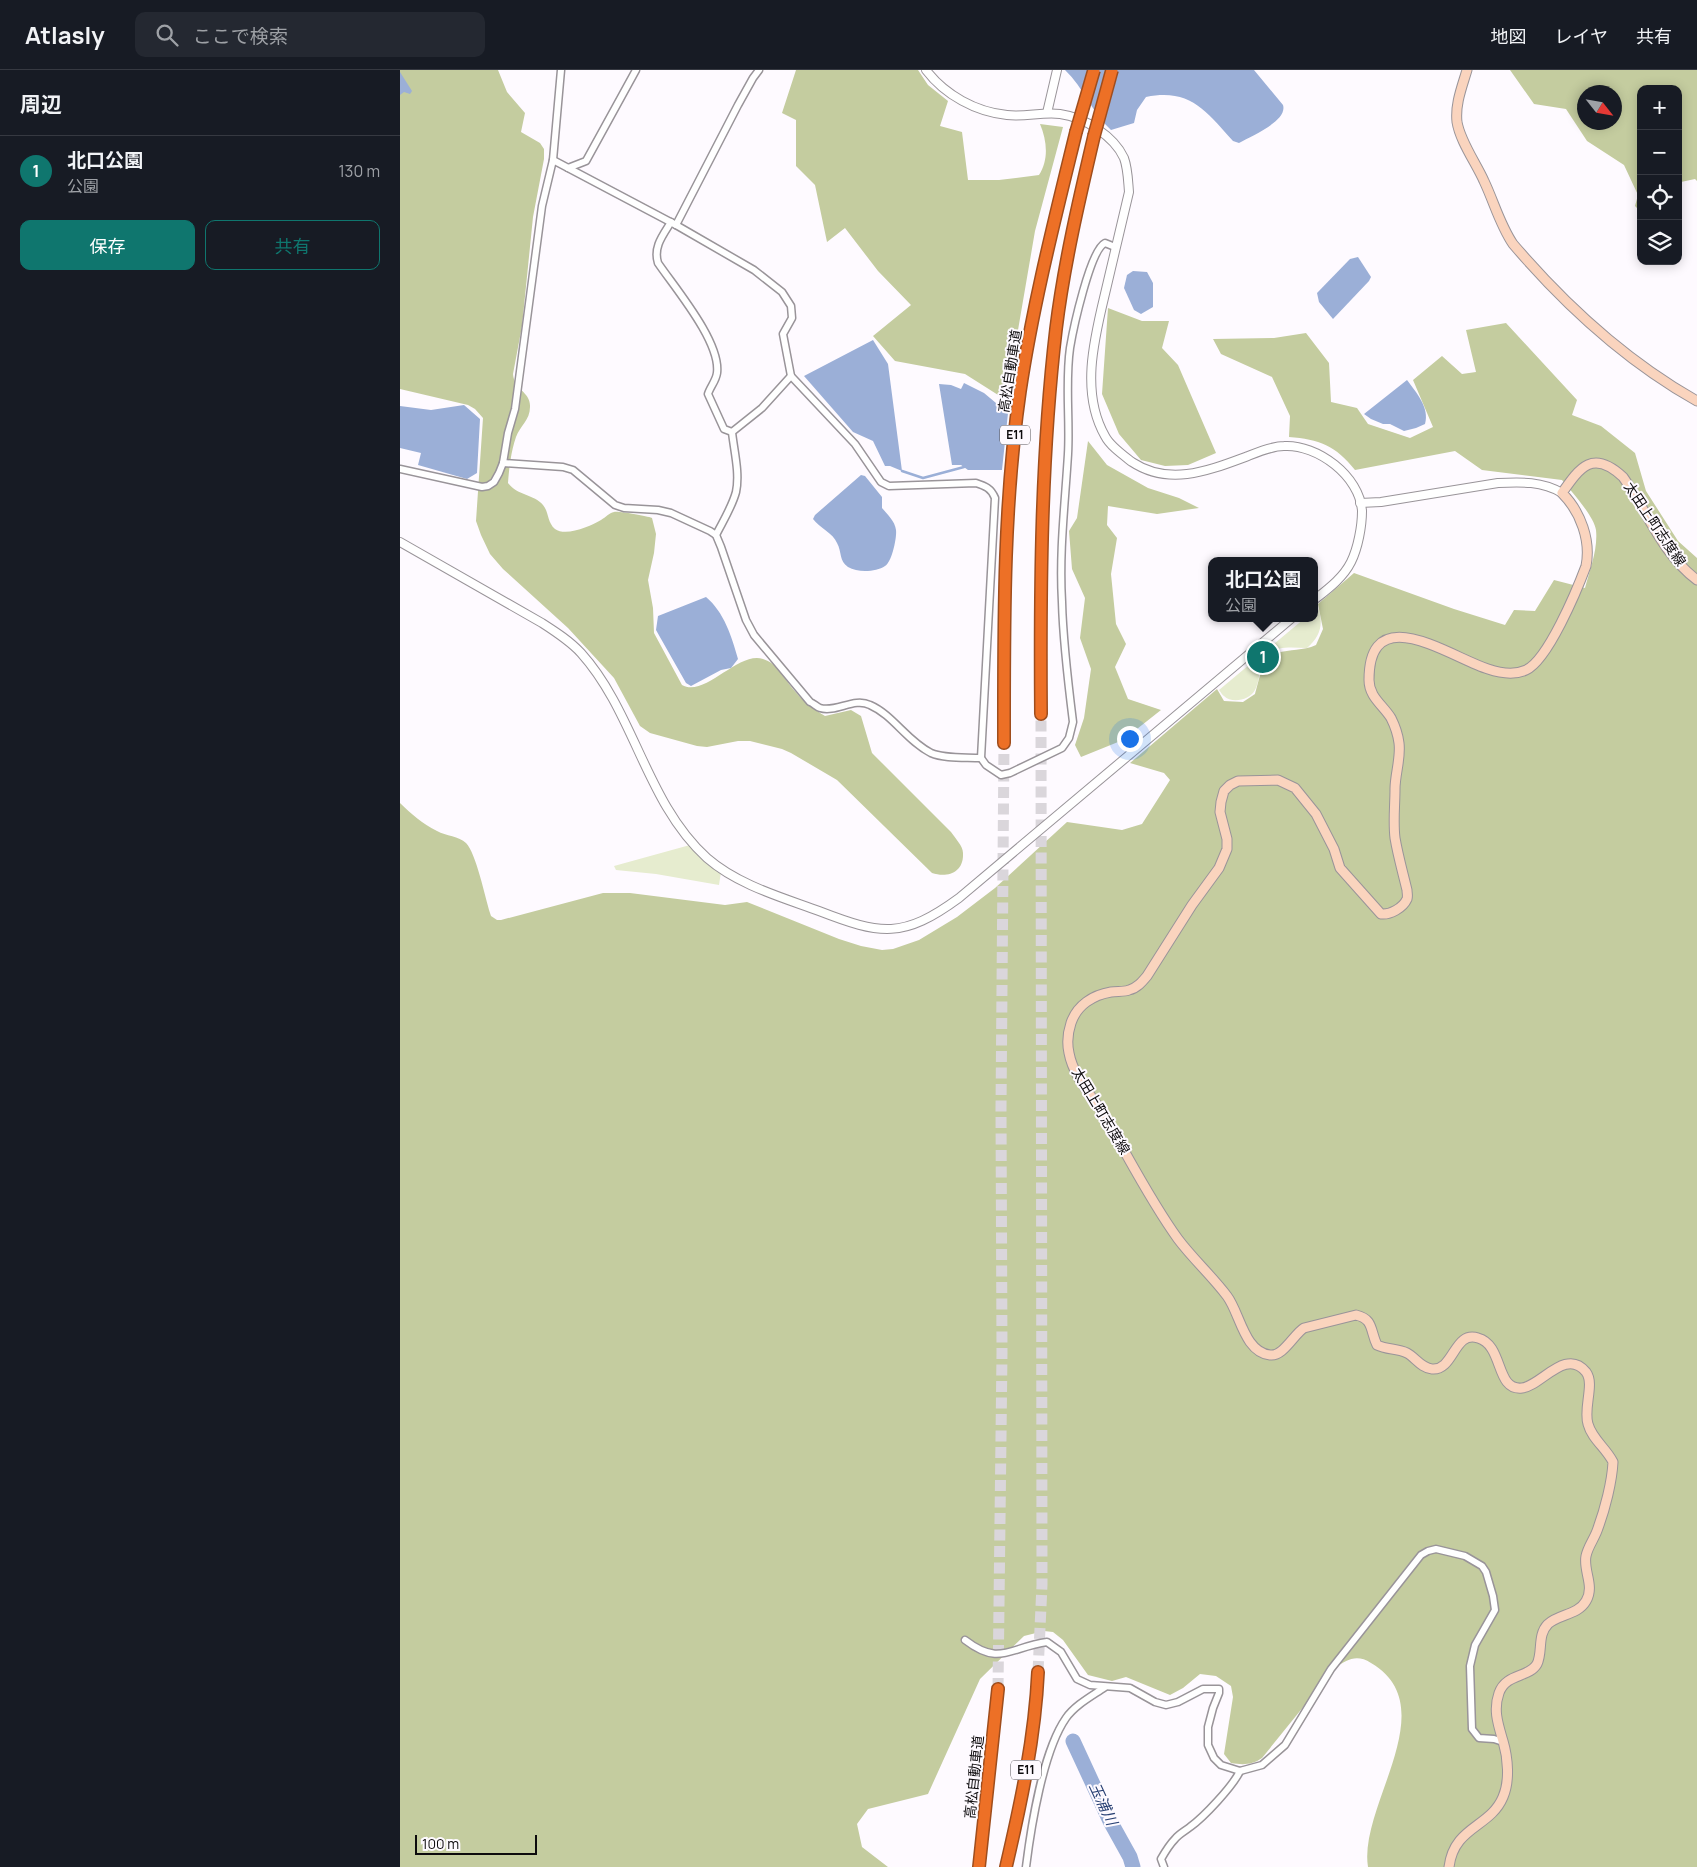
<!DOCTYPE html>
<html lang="ja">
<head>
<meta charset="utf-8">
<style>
  body { margin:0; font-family:Manrope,"Noto Sans JP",sans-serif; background:#242831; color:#f1f3f6 }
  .controls { position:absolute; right:15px; top:15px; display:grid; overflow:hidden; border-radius:10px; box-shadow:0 2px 12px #0003 }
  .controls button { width:45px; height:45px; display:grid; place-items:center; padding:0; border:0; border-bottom:1px solid #363941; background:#171b24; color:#f1f3f6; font:25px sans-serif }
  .compass { position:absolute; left:1177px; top:15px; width:45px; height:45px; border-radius:50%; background:#171b24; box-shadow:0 2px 12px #0003; rotate:121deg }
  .scale { position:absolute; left:15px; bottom:12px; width:122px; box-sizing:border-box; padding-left:5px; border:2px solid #0d0b0d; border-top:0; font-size:14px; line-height:18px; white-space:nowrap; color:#0d0b0d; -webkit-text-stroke:4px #fefaff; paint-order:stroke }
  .you { position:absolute; left:729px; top:668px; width:18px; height:18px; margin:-12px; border:4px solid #fff; border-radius:50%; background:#1a73e8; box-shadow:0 0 0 8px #1a73e833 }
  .badge { display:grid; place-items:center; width:32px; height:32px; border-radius:50%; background:#0f766e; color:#fff; font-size:16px; font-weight:700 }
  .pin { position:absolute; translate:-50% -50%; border:2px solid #fff; box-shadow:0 1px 5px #0006 }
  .popup { position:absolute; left:808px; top:487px; width:110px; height:65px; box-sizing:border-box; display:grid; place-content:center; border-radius:10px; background:#171b24; filter:drop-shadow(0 1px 4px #0005); font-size:16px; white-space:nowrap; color:#9ea1a6 }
  .popup b { font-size:19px; color:#f1f3f6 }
  .popup::after { content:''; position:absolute; left:50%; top:100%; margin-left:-10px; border:10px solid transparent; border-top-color:#171b24 }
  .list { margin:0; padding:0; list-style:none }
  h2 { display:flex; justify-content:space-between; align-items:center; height:65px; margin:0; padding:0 20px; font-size:21px }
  h2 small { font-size:16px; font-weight:400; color:#9ea1a6 }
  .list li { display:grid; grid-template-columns:32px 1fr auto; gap:15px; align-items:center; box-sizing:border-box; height:70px; padding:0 20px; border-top:1px solid #363941 }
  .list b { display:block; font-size:19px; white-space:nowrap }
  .list p { margin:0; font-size:16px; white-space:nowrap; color:#9ea1a6 }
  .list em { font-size:16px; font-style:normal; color:#9ea1a6 }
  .actions { display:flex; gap:10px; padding:15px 20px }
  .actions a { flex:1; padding:11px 0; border:1px solid #0f766e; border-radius:10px; text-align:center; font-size:18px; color:#0f766e }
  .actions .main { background:#0f766e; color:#fff }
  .icon { flex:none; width:28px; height:28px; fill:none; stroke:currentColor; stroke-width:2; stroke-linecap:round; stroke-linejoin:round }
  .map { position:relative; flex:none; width:1297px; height:1797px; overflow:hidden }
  header { display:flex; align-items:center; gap:30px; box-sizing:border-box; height:70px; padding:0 25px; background:#171b24; border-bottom:1px solid #363941 }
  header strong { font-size:24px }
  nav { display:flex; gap:28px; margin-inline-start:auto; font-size:18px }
  .search { width:350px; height:45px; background:#242831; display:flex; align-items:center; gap:12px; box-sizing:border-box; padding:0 18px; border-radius:10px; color:#9ea1a6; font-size:19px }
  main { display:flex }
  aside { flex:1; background:#171b24 }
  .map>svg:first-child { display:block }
  .green { fill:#e6eccf }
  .forest { fill:#c4cc9f; fill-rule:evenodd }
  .water { fill:#9bafd7 }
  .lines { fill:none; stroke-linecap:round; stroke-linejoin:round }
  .stream { stroke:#9bafd7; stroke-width:2.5 }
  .river { stroke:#9bafd7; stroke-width:15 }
  .motorway-tunnel { stroke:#dad6db; stroke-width:11; stroke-dasharray:11 5.5; stroke-linecap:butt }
  .minor-casing { stroke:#999499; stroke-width:9 }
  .tertiary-casing { stroke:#999499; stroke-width:10 }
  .secondary-casing { stroke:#999499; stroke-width:11 }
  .motorway-casing { stroke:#9f4d1d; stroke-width:14 }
  .minor { stroke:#fff; stroke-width:6 }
  .tertiary { stroke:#fff; stroke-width:8 }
  .secondary { stroke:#fad4be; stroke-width:9 }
  .motorway { stroke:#ed7026; stroke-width:11 }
  .motorway-bridge-casing { stroke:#9f4d1d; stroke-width:14; stroke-linecap:butt }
  .motorway-bridge { stroke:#ed7026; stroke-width:11 }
  .labels { text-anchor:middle; stroke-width:4; stroke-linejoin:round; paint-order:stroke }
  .shield { fill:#fefaff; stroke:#555356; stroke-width:1 }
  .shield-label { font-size:12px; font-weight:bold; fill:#0d0b0d }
  .street-label { font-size:14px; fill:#0d0b0d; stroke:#fefaff }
  .water-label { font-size:15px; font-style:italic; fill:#294174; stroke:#fefaff }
</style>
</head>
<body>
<header>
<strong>Atlasly</strong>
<div class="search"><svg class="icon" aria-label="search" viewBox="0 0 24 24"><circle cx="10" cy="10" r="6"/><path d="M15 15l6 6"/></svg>ここで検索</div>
<nav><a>地図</a><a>レイヤ</a><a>共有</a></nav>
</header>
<main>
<aside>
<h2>周辺<small></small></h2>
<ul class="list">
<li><span class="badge">1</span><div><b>北口公園</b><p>公園</p></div><em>130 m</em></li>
</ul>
<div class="actions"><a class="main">保存</a><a>共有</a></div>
</aside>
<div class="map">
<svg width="1297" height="1797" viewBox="0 0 1297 1797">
  <rect width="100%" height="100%" fill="#fefaff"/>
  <g class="green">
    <path d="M918 538C924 554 920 567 907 578 894 578 879 575 869 584 858 594 861 609 855 620 850 630 832 634 824 626 822 625 821 622 819 620L905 548H914V541Z"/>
    <polygon points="290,775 321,802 319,815 256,804 216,800 214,796"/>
  </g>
  <g class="forest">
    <path d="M0 0H98L107 22 125 43 121 62 140 73 144 79V89L133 147 122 256 113 304C114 320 131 322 130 337 130 350 120 356 116 367 111 381 109 399 108 413 118 426 134 424 143 435 149 442 147 452 155 459 166 467 191 456 201 450 206 447 209 443 214 442 220 441 246 446 252 448L256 464 254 483 248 510 253 538 254 563 282 615C305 628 338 581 363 589 377 593 384 608 393 619 402 630 413 639 425 646L451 640 461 646 472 683 551 762C555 768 563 776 563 783 564 803 547 808 532 803L437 710 391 683 382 679 350 671H338L307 677 297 676 250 663 240 656 214 608 168 558 103 499 90 484 81 465 76 451 83 348 75 339 68 335 0 319Z"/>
    <path d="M396 0H518L528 15 548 31 540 56 562 62 568 110H599L639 105C649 89 647 71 640 54L663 57 635 161 606 330 565 304 495 291 473 266 511 235 478 201 445 158 427 172 415 115 396 96V50L382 43Z"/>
    <path d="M1110 0H1297V111L1295 109 1281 112 1280 121 1278 120V19H1241V142L1235 136 1238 125 1224 95 1187 71 1166 39 1134 34ZM1214 22V52H1184V22Z"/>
    <polygon points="708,238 742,251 769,251 762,278 778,295 816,383 788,395 765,396 741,390 719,364 702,324"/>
    <path d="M1106 253 1177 330 1172 345 1201 356 1235 383 1246 421 1278 471 1297 488V1797H968C958 1736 1046 1637 971 1593 957 1584 947 1589 934 1599L862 1688C852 1695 843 1695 831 1693L824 1684 833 1627 831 1616 816 1606 800 1604 783 1618 770 1625 726 1607 712 1611 688 1605 663 1570 653 1562 644 1561 624 1566 580 1609 528 1724 468 1739 457 1754 462 1777 488 1797H0V733C11 744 23 754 37 761 46 766 59 766 66 773 76 783 85 827 90 843L91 846 97 850H101L203 823H230L325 835 347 832 439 869 461 876 482 880 493 879 519 870 557 847 595 818 667 752 722 760 742 754 770 710 764 703 730 693 817 619 824 631 843 632 855 624C859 612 862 587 877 583 890 579 903 581 916 575L923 559 918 534 954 503 1054 539 1105 555 1114 540 1135 541 1154 510 1185 518C1190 499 1198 479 1196 460 1194 446 1171 421 1162 410L1082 400 1055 381 955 400C936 376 919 369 889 367L890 346 872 307 821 284 813 269 874 268 906 263 929 293 931 332 957 338 968 354 1010 368 1033 357 1013 310 1042 286 1062 304 1076 302 1066 260Z"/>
    <polygon points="688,371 707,395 748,418 779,428 799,438 757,444 708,436 707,455 717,468 711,504 716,554 726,574 715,597 728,629 761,640 723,670 681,687 675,675 684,648 691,599 680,568 685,528 672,499 669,461 677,448"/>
  </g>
  <g class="water">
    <path d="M665 0H854L883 35C888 51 851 66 839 73L833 71C806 41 790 18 746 27L737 40 734 53 711 60C692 43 684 18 665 0Z"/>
    <polygon points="0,2 12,21 10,24 4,22 0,25"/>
    <polygon points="958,187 971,207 969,211 933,249 919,232 917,223 950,189"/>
    <polygon points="733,201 747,202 753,213 753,237 741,244 734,240 724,218 727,205"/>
    <polygon points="473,270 488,294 502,401 490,396 485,396 473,371 453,362 404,306"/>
    <path d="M1007 310C1016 322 1030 338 1025 354L1016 358 1004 361 990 354H983L971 349 964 344Z"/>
    <polygon points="564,313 584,323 608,343 602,400 568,400 561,395 552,395 539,314 551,315 561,319"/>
    <polygon points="64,335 80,349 77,403 67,409 18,395 21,383 0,378 0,336 31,340"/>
    <path d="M461 405 465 406 482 427V438C487 444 495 451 496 460 497 467 492 492 485 496 476 502 458 503 448 497 439 491 442 482 437 473 433 463 420 458 413 449L415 445Z"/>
    <path d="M306 527C324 542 332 567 338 589L331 598 321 600 291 616 286 613 256 560 258 546Z"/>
  </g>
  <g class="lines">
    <polyline class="stream" points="502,401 523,408 564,397"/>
    <polyline class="river" points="673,1671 710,1751 730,1787 733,1797"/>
    <g class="motorway-tunnel">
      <polyline points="638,1602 642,1515 641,644"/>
      <polyline points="598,1619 602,1283 601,1039 604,673"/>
    </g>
    <defs>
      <g id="minor">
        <path d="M153 90 276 155 354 200 382 222 391 236 392 248 383 264 391 306 455 374 481 412 489 416 576 413C585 416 591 418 595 428L581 688 586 695 601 705 610 703 662 678 669 668 673 652C668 612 663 572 662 532 659 482 665 434 668 384 670 349 665 313 670 278 673 260 690 180 705 173L715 177"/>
        <polyline points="168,98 186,91 236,0"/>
        <path d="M271 152C263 165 253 177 258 193 275 218 321 272 317 303 316 311 310 317 308 324L324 359 332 362"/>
        <polyline points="276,155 338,35 353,8 359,0"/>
        <path d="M103 393 163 397 173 400 215 435 224 438 258 440 271 443 310 461 316 465 321 477 346 550 354 565 410 632C413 633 417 637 420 638 436 643 454 627 470 635 493 645 507 671 531 683 545 689 566 687 581 688"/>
        <polyline points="0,399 82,417 88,416 94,412 99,403 103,393 108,363 115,339 142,136 153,90 161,0"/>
        <path d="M316 465C323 451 332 437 336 422 340 403 334 381 332 362L362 338 391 306"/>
        <path d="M565 1570C600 1597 610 1577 647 1572L661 1582 677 1609 690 1615 730 1618 755 1632 766 1635 778 1632 803 1619H819V1623L813 1638 808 1657V1675L814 1688 821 1695 840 1701 862 1695 885 1675 931 1599 1021 1485 1028 1481 1036 1479 1065 1486 1082 1496 1086 1502 1093 1526 1095 1540 1075 1575 1070 1596 1072 1659 1079 1668 1094 1669 1103 1672"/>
        <path d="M626 1797C631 1757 643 1681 666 1648 675 1635 692 1626 705 1617"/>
        <path d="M764 1797 761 1789C765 1782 769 1775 775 1769 779 1764 785 1761 790 1757 804 1747 833 1716 840 1701"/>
      </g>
      <g id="tertiary">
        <path d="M526 0C545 25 576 42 607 45 625 47 642 42 660 44 684 47 714 66 724 88 728 99 728 111 729 122 722 152 715 181 708 211 697 259 678 319 705 366 710 376 723 385 732 392 770 417 810 400 848 386 858 382 872 376 884 376 917 374 960 406 962 441 962 456 958 478 951 492 943 508 928 519 914 530"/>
        <polyline points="647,43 657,0"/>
        <path d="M960 433 981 432 1098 413C1121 412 1142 411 1162 423"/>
        <path d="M0 472 142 553C156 562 170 571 181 583 235 643 246 733 307 788 338 815 381 827 419 841 481 865 503 869 559 828L892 548"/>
      </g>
      <g id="secondary">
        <path d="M1067 0C1062 17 1055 34 1057 52 1060 71 1076 93 1084 111 1094 132 1100 155 1113 174 1166 236 1226 291 1297 331"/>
        <path d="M1049 1797C1054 1756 1090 1758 1103 1727 1110 1711 1108 1688 1103 1671 1098 1654 1093 1640 1099 1623 1106 1603 1129 1608 1137 1594 1143 1582 1137 1565 1148 1554 1159 1544 1178 1545 1186 1531 1195 1516 1183 1501 1186 1486 1188 1476 1195 1468 1198 1458 1205 1439 1212 1412 1213 1392 1206 1378 1192 1369 1188 1354 1183 1338 1195 1314 1186 1302 1166 1277 1141 1316 1122 1318 1095 1321 1104 1275 1078 1268 1054 1260 1054 1301 1032 1299 1021 1298 1015 1287 1007 1283 997 1278 987 1280 977 1275 970 1261 974 1249 956 1245L904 1258C894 1264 883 1287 870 1285 844 1282 840 1243 827 1226 812 1206 793 1189 778 1169 749 1129 727 1084 702 1042 690 1024 673 1005 669 983 667 974 668 962 671 953 677 935 693 925 711 922 717 921 724 922 729 920 737 918 742 912 747 906L792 835 819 798 827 779V769L820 742 821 732 824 721 830 715 838 711 878 710 895 718 916 744 934 779 940 798 981 844C990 845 1003 838 1007 829 1008 826 1007 823 1007 820 1003 803 998 786 995 768 993 752 995 735 995 719 995 704 1001 688 999 673 998 665 995 656 991 648 983 635 969 627 969 610 969 528 1050 587 1088 599 1100 603 1115 605 1126 600 1148 590 1177 520 1186 496 1191 471 1181 442 1162 423 1180 397 1193 379 1223 407 1247 441 1262 484 1297 510"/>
      </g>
      <g id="motorway">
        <path d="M641 644C640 515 641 387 656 259 664 194 679 130 694 66"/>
        <path d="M604 673C604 555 603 438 620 321 633 234 655 148 676 62"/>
        <polyline points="579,1797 598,1619"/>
        <path d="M606 1797C621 1733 635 1667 638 1602"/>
      </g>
    </defs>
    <use href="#minor" class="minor-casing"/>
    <use href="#tertiary" class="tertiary-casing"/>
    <use href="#secondary" class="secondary-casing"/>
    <use href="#motorway" class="motorway-casing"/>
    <use href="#minor" class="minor"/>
    <use href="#tertiary" class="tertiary"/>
    <use href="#secondary" class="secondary"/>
    <use href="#motorway" class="motorway"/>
    <defs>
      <g id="motorway-bridge">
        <polyline points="676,62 694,0"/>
        <polyline points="694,66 712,0"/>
      </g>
    </defs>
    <use href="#motorway-bridge" class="motorway-bridge-casing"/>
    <use href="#motorway-bridge" class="motorway-bridge"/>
  </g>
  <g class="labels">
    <g class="shield">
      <rect x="600" y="355.5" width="30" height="19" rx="4"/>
      <rect x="611" y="1690.5" width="30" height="19" rx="4"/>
    </g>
    <g class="shield-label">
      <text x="615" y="369">E11</text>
      <text x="626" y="1704">E11</text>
    </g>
    <g class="street-label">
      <text transform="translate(610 301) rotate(-81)" y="5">高松自動車道</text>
      <text transform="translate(1255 454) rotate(56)" y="5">太田上町志度線</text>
      <text transform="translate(701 1041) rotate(59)" y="5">太田上町志度線</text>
      <text transform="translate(574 1707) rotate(-84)" y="5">高松自動車道</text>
    </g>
    <g class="water-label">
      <text transform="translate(703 1734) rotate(65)" y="5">玉浦川</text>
    </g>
  </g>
</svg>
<div class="controls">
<button>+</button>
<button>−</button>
<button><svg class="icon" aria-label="locate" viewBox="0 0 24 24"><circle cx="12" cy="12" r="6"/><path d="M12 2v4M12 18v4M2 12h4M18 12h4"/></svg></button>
<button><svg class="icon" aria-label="layers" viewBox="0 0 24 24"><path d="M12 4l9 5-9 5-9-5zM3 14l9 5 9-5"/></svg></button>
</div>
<svg class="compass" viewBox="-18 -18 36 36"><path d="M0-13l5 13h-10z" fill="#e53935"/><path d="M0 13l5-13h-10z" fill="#9ea1a6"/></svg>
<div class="scale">100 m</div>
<div class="you"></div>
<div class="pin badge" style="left:863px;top:587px">1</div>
<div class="popup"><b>北口公園</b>公園</div>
</div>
</main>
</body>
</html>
